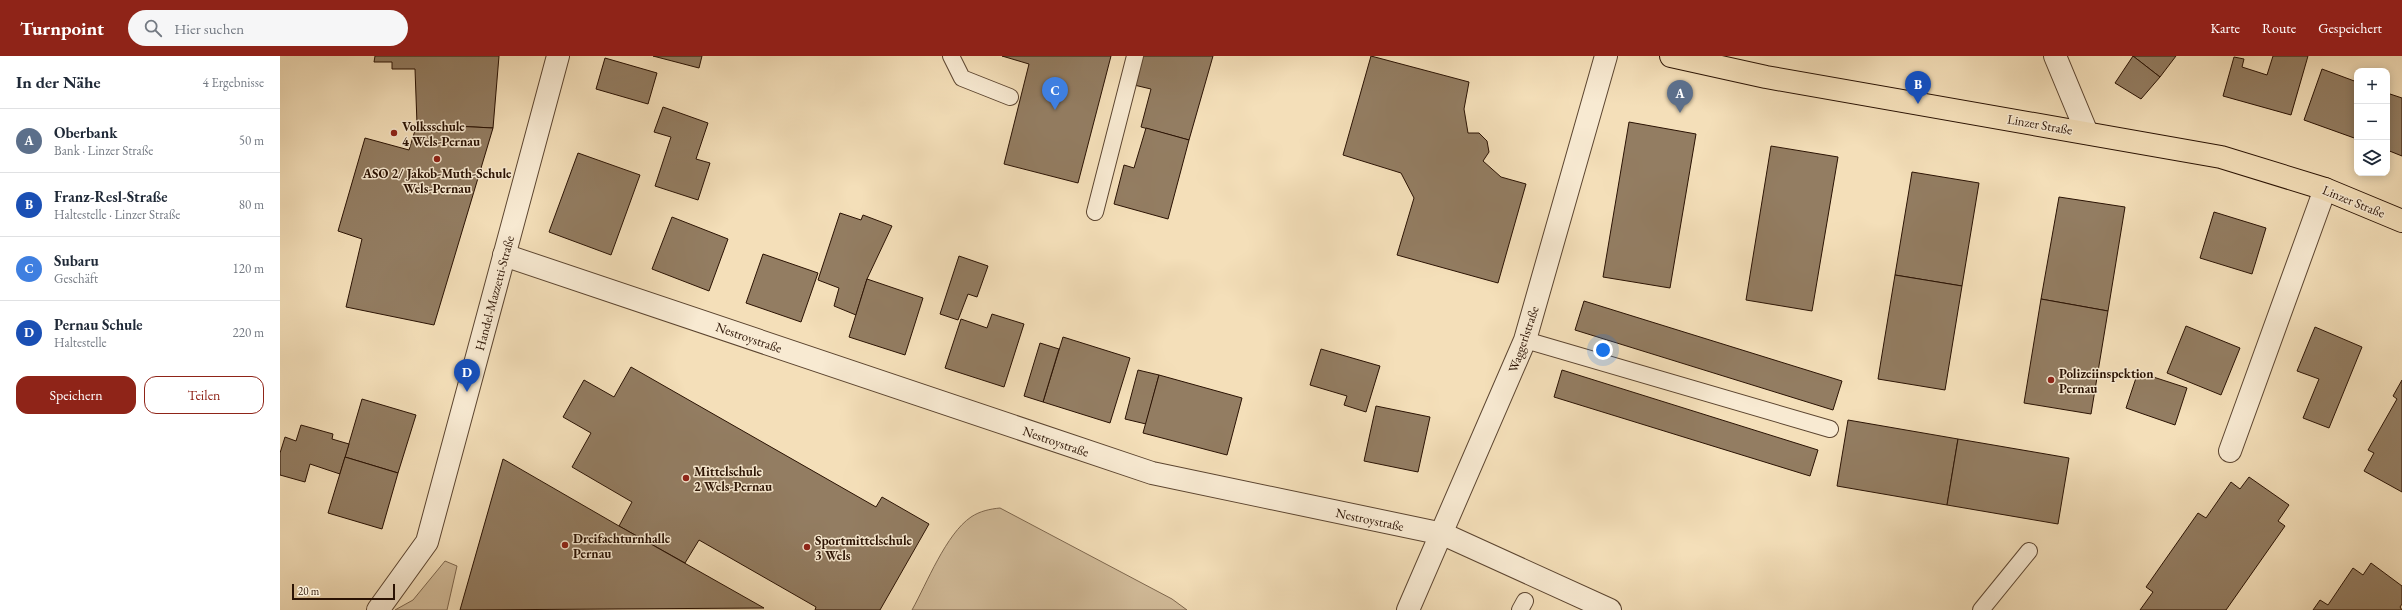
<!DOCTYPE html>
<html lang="de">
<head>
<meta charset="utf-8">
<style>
  body { margin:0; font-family:"EB Garamond",serif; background:#f6f6f7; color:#1f2937 }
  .controls { position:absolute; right:12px; top:12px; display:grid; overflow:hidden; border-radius:8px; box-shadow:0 2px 10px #0003 }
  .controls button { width:36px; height:36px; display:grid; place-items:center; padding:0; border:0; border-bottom:1px solid #e0e1e3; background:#fff; color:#1f2937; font:20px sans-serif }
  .scale { position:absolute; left:12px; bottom:10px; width:103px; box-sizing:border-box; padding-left:4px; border:2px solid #2a1203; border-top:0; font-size:11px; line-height:14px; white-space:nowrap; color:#2a1203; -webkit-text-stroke:3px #f8ead2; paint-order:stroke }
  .you { position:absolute; left:1323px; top:294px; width:14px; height:14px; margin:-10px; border:3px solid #fff; border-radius:50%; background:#1a73e8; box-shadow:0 0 0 6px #1a73e833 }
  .badge { display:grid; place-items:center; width:26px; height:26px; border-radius:50%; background:#8f2418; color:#fff; font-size:13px; font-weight:700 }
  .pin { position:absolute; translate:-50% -33px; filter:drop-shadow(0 1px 2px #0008) }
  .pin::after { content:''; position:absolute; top:21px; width:14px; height:12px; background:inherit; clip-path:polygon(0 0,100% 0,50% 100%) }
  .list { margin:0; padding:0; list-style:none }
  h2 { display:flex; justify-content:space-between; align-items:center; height:52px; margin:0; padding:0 16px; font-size:17px }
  h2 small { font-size:13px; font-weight:400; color:#747a83 }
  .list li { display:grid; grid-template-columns:26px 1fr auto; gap:12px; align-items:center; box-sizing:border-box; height:64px; padding:0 16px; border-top:1px solid #e0e1e3 }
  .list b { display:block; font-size:15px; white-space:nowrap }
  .list p { margin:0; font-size:13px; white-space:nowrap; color:#747a83 }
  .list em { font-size:13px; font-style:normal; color:#747a83 }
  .actions { display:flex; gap:8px; padding:12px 16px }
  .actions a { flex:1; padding:9px 0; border:1px solid #8f2418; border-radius:12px; text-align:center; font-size:14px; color:#8f2418 }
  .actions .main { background:#8f2418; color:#fff }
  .icon { flex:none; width:22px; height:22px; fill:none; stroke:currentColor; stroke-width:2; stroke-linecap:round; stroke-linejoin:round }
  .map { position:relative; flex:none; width:2122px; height:554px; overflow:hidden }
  header { display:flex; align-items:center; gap:24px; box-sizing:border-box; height:56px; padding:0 20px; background:#8f2418; color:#fff }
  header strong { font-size:19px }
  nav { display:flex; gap:22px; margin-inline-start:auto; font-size:14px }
  .search { width:280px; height:36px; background:#f6f6f7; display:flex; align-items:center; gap:10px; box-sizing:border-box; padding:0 14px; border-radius:22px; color:#747a83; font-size:15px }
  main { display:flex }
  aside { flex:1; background:#fff }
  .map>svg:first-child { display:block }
  .green { fill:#d2bc9a; stroke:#7e674e }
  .building { fill:#937d62; stroke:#2a1203 }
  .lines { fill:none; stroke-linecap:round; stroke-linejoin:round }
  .service-casing { stroke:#5c4530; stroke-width:18 }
  .minor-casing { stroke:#5c4530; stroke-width:24 }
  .primary-casing { stroke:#2a1203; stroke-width:24 }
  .service { stroke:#f8ead2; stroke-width:16 }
  .minor { stroke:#f8ead2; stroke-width:22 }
  .primary { stroke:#f4dfb9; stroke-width:22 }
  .poi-dot { fill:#8f2418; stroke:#f8ead2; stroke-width:1.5 }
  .labels { text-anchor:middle; stroke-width:3; stroke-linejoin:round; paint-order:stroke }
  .street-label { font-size:13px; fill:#2a1203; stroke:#f8ead2 }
  .poi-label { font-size:13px; font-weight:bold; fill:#2a1203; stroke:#f8ead2; text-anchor:start }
</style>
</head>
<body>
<header>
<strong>Turnpoint</strong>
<div class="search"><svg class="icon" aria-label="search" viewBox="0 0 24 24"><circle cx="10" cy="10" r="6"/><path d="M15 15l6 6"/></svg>Hier suchen</div>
<nav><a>Karte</a><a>Route</a><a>Gespeichert</a></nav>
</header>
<main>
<aside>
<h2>In der Nähe<small>4 Ergebnisse</small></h2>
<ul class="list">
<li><span class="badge" style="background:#5c6f8a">A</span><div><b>Oberbank</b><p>Bank · Linzer Straße</p></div><em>50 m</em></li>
<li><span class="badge" style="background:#1a4fb4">B</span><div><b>Franz-Resl-Straße</b><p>Haltestelle · Linzer Straße</p></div><em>80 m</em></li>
<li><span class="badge" style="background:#3f7fe0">C</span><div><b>Subaru</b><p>Geschäft</p></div><em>120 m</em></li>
<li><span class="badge" style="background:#1a4fb4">D</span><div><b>Pernau Schule</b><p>Haltestelle</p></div><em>220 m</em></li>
</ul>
<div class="actions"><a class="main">Speichern</a><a>Teilen</a></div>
</aside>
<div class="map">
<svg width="2122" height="554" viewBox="0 0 2122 554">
  <rect width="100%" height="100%" fill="#f4dfb9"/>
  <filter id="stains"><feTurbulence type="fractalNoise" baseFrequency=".005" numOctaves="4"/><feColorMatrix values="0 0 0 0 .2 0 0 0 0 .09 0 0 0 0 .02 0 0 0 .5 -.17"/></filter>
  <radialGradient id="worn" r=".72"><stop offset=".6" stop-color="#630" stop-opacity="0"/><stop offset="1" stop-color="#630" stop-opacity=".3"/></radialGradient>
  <g class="green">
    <path d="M720 452 892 543 907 554H632C647 527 666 478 691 461 700 455 710 453 720 452Z"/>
    <polygon points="165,505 177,510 167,554 115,554 133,544"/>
  </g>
  <g class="building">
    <polygon points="95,0 219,0 213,72 137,68 135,13 112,13 112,6 94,6"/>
    <polygon points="373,0 422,0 419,12"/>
    <polygon points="722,0 831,0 798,127 724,108 749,8"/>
    <polygon points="862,0 933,0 909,84 861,71 871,33 854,29"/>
    <polygon points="1091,0 1189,26 1184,53 1188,77 1199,77 1207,85 1209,96 1203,105 1221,121 1246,128 1218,227 1117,199 1134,142 1121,117 1063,99"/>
    <polygon points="1853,0 1896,0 1880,21"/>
    <polygon points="1853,0 1880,21 1861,43 1835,27"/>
    <polygon points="1993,0 2028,0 2011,59 1943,40 1954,1 1964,3 1962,11 1987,19"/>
    <polygon points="325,2 377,17 368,48 316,33"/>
    <polygon points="2042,13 2077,26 2077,83 2024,64"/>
    <polygon points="2107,37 2122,42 2122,100 2107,94"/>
    <polygon points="383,51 428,67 416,103 430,107 418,144 375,130 391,81 374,76"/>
    <polygon points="1349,66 1416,78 1390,232 1323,221"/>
    <polygon points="137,68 213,72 154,269 66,251 82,183 58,175 85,82 129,94"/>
    <polygon points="866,72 909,84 888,163 834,148 844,109 854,112"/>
    <polygon points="1491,90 1558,101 1532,255 1466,244"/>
    <polygon points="298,97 360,119 331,199 269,176"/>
    <polygon points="1632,116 1699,127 1682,230 1615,219"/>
    <polygon points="1779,141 1845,151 1828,255 1761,243"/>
    <polygon points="1934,156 1986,172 1972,218 1920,202"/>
    <polygon points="560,157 581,164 583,159 612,170 587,223 576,259 554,250 559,232 538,224"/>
    <polygon points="392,161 448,183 429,235 372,213"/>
    <polygon points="483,198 538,217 521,266 466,247"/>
    <polygon points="679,200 708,210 697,241 688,238 678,264 660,258"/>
    <polygon points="1615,219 1682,230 1665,334 1598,323"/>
    <polygon points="587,223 643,242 625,299 569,281"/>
    <polygon points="1761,243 1828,255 1811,358 1744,347"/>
    <polygon points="1304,245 1562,325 1553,354 1295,274"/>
    <polygon points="712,258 744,268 724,331 665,312 681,263 707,272"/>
    <polygon points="1906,270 1960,292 1941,339 1887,317"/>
    <polygon points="2035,271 2082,291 2049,372 2023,362 2039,323 2017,315"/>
    <polygon points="783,281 850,302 830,367 763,346"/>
    <polygon points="760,287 779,293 763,346 744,340"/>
    <polygon points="1041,293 1100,310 1086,356 1064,349 1067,340 1030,329"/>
    <polygon points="351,311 596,451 602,441 649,468 600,554 535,554 536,551 419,484 405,507 339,470 352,446 292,411 311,377 283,361 304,324 334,341"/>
    <polygon points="858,314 879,319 866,368 845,363"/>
    <polygon points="1282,314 1538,394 1530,420 1274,341"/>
    <polygon points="1858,316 1907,332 1895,369 1846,352"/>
    <polygon points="879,319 962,342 947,399 863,377"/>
    <polygon points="2122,324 2122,436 2084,415 2094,397 2088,394 2117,343 2113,340"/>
    <polygon points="82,343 136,359 118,417 65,401"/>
    <polygon points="1096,350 1150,361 1138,416 1084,405"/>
    <polygon points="1568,364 1678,383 1667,449 1557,430"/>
    <polygon points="21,369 53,378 52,383 69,388 60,418 30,408 25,426 0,419 0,397 5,381 16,385"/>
    <polygon points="1678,383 1789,402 1778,468 1667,449"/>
    <polygon points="65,401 118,417 102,473 48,457"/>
    <polygon points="223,403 339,470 484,552 180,554"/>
    <polygon points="1969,421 2009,449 1998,465 2005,470 1946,554 1860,554 1873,536 1866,531 1918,457 1926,462 1951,426 1960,433"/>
    <polygon points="2091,507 2122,530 2122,548 2120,551 2122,554 2033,554 2040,544 2048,549 2073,512 2083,519"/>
  </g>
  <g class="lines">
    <defs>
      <g id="service">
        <polyline points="671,0 682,22 730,41"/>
        <polyline points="815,156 855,0"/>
        <polyline points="1245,284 1550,373"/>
        <polyline points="1240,554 1245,545"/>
        <polyline points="1701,554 1749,495"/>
      </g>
      <g id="minor">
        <polyline points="1775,0 1807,77"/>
        <polyline points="224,199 872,417 1163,478 1330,554"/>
        <polyline points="1950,395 2045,133"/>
        <polyline points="98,554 147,486 278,0"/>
        <polyline points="1128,554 1245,284 1326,0"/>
      </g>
      <polyline id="primary" points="1391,0 1486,21 1941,101 2045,133 2122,165"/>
    </defs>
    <use href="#service" class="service-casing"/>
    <use href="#minor" class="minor-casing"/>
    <use href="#primary" class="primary-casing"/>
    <use href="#service" class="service"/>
    <use href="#minor" class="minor"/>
    <use href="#primary" class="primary"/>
  </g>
  <g class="poi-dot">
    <circle cx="114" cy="77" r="4"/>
    <circle cx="157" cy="103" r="4"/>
    <circle cx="1771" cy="324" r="4"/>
    <circle cx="406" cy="422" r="4"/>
    <circle cx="285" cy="489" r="4"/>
    <circle cx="527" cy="491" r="4"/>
  </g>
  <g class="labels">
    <g class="street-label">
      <text transform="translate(1760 68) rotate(10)" y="5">Linzer Straße</text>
      <text transform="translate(2074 145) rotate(22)" y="5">Linzer Straße</text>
      <text transform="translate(214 237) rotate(-75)" y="5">Handel-Mazzetti-Straße</text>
      <text transform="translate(469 281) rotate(19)" y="5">Nestroystraße</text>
      <text transform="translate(1243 283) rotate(-71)" y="5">Waggerlstraße</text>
      <text transform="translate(776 385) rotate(19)" y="5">Nestroystraße</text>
      <text transform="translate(1090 463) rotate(12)" y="5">Nestroystraße</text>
    </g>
    <g class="poi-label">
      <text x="122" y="75">Volksschule<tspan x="122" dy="15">4 Wels-Pernau</tspan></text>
      <text x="157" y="122" text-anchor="middle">ASO 2/ Jakob-Muth-Schule<tspan x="157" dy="15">Wels-Pernau</tspan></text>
      <text x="1779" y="322">Polizeiinspektion<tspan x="1779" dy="15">Pernau</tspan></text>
      <text x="414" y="420">Mittelschule<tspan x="414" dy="15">2 Wels-Pernau</tspan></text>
      <text x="293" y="487">Dreifachturnhalle<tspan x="293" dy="15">Pernau</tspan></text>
      <text x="535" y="489">Sportmittelschule<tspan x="535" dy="15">3 Wels</tspan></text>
    </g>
  </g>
  <rect width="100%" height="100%" filter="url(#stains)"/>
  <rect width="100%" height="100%" fill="url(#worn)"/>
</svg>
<div class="controls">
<button>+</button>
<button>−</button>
<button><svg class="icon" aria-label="layers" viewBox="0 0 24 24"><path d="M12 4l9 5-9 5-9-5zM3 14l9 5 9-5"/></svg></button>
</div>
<div class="scale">20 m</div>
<div class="you"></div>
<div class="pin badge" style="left:1400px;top:57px;background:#5c6f8a">A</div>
<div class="pin badge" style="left:1638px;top:48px;background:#1a4fb4">B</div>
<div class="pin badge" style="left:775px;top:54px;background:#3f7fe0">C</div>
<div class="pin badge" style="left:187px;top:336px;background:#1a4fb4">D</div>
</div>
</main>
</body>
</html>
